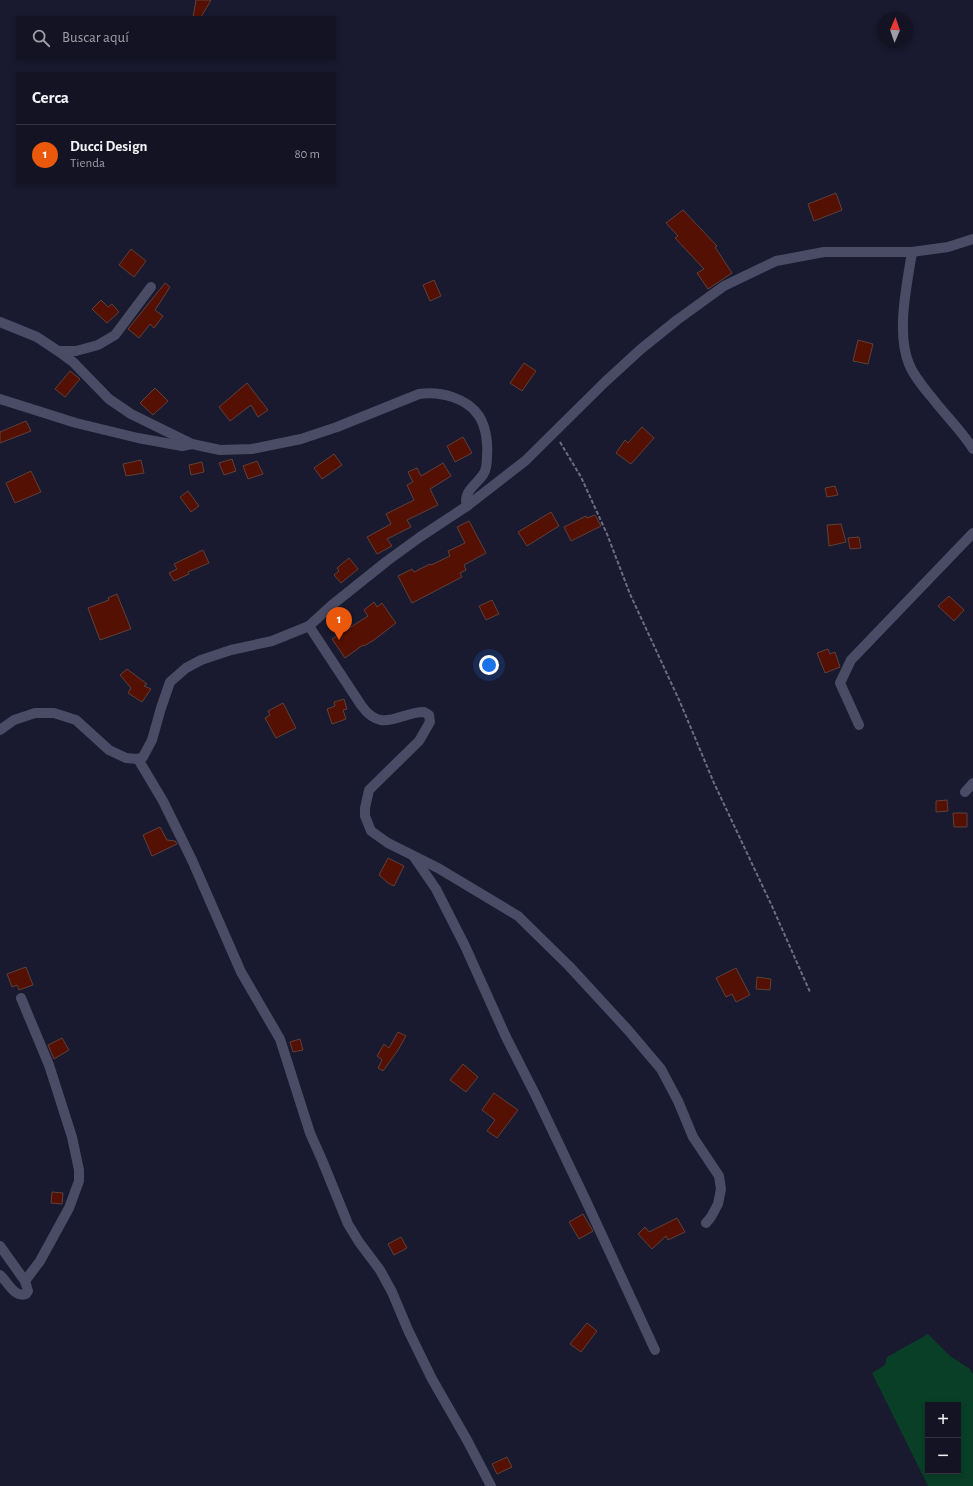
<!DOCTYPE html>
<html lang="es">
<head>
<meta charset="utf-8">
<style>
  body { margin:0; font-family:"Alegreya Sans",sans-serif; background:#202030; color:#f1f3f6 }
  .controls { position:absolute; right:12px; bottom:12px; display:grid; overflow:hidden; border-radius:0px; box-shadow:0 2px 6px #0003 }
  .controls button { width:36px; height:36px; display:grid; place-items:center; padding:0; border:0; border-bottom:1px solid #323241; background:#131323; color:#f1f3f6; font:20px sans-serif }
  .compass { position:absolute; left:877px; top:12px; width:36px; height:36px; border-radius:50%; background:#131323; box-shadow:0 2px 6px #0003; rotate:2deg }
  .you { position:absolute; left:489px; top:665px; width:14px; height:14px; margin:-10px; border:3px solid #fff; border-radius:50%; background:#1a73e8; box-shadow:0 0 0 6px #1a73e833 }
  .badge { display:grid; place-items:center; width:26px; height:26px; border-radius:50%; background:#ea580c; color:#fff; font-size:13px; font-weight:700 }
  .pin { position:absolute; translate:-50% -33px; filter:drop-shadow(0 1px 2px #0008) }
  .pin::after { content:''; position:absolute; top:21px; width:14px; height:12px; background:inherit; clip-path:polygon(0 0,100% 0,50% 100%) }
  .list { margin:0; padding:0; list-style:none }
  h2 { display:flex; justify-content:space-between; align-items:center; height:52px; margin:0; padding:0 16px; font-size:17px }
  h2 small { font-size:13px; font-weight:400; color:#9d9ea6 }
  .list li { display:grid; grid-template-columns:26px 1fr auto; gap:12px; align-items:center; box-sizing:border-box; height:60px; padding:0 16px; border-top:1px solid #323241 }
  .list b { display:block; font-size:15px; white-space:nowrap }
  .list p { margin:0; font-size:13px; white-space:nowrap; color:#9d9ea6 }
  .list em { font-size:13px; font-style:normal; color:#9d9ea6 }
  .icon { flex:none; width:22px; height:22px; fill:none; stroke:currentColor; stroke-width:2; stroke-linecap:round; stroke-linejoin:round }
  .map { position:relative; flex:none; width:973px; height:1486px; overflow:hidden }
  .search { position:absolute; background:#131323; box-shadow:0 2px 6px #0003; left:16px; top:16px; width:320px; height:44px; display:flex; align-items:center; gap:10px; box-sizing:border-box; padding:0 14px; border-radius:0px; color:#9d9ea6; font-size:15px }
  .panel { position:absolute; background:#131323; box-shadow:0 2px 6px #0003; left:16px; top:72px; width:320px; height:112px; border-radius:0px }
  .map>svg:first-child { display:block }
  .green { fill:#093f27; fill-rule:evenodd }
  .building { fill:#541103; stroke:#5d413a }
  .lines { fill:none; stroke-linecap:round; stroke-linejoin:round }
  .path { stroke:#6d6d80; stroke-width:2; stroke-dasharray:4 2; stroke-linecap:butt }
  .minor { stroke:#4a4b64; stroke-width:10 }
</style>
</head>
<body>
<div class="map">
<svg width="973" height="1486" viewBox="0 0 973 1486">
  <rect width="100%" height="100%" fill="#19192f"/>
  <path class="green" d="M928 1334 950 1356 970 1369 973 1374V1486H928L872 1373 885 1365 887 1357ZM928 1405H958V1471H928Z"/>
  <g class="building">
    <polygon points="196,0 211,0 201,17 193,17"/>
    <polygon points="836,193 842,210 814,221 808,204"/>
    <polygon points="683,210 717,246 715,247 732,273 708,289 697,273 704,269 675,238 678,236 666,223"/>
    <polygon points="131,249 146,261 134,277 119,265"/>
    <polygon points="434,280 441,296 430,301 423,285"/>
    <polygon points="165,283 170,287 155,310 163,316 154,328 150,324 139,338 128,329"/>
    <polygon points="101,300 108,307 112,304 119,312 107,323 92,309"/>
    <polygon points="858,340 873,344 868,364 853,361"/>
    <polygon points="524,363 536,371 522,391 510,383"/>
    <polygon points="70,371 80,379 65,397 55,389"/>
    <polygon points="247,383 268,410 258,417 251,405 230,421 219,407"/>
    <polygon points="155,388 168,401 153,415 140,403"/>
    <polygon points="26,421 31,431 0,443 0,432"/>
    <polygon points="642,427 654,438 631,464 616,453 625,440 628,443"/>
    <polygon points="463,437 472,453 455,462 447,446"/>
    <polygon points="334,454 342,465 322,479 314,468"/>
    <polygon points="232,459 236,471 224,475 219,463"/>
    <polygon points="141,460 144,473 126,476 123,464"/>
    <polygon points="257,461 263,474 248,479 243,466"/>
    <polygon points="202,462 204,472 191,475 189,465"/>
    <polygon points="443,463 451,476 430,489 438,505 407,520 411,527 387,539 392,546 377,554 367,537 391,524 386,514 414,500 407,485 413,482 408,472 417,468 421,476"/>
    <polygon points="31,471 41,492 15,503 6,483"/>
    <polygon points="835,486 838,495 827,497 825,488"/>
    <polygon points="188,491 199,506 191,512 180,497"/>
    <polygon points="551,512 559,526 527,546 518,532"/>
    <polygon points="595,515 601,526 571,541 564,527 586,516 587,518"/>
    <polygon points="469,521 486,553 464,565 466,570 460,573 462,577 412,603 398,576 412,569 414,572 430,564 431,565 450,556 448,551 465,543 457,527"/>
    <polygon points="841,524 846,542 829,546 827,525"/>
    <polygon points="859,537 861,548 850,549 848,538"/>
    <polygon points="203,550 209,563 188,572 189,574 174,581 169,573 177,569 174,564"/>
    <polygon points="349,558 358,569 341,583 334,575 339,571 337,568"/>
    <polygon points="117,594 131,629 100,640 88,608 109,600 108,598"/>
    <polygon points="949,596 964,610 954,621 938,606"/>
    <polygon points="492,600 499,614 486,620 479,606"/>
    <polygon points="374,602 377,607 382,603 396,623 374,640 364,646 363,645 345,658 332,639 368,616 364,610"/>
    <polygon points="828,649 830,654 835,652 840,667 825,673 817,653"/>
    <polygon points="127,669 147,684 144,686 151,689 142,702 128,693 131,688 120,675"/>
    <polygon points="344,699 347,709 343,710 346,719 332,724 327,709 335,706 334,702"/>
    <polygon points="283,703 296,728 276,738 265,718 270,715 268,711"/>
    <polygon points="947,800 948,811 936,812 936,801"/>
    <polygon points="953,813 967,813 967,827 954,827"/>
    <polygon points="160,827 167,840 175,841 177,844 152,856 143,835"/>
    <polygon points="388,858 404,866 394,886 388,883 379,875"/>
    <polygon points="26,967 33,985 19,990 17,985 12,987 7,974"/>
    <polygon points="736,968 750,995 736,1002 732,994 726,997 716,978"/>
    <polygon points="757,977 771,979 770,990 756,989"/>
    <polygon points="398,1032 406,1036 398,1050 383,1071 378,1068 382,1060 377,1056 384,1044 389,1048"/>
    <polygon points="62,1038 69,1050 54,1059 48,1045"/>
    <polygon points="300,1039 303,1050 293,1052 290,1042"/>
    <polygon points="463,1064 478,1077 466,1092 450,1080"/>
    <polygon points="494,1093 518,1110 497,1138 487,1131 495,1120 482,1110"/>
    <polygon points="52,1192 63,1193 62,1204 51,1203"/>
    <polygon points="583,1214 593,1231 579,1239 569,1222"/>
    <polygon points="677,1218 685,1232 668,1240 666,1236 652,1249 638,1234 645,1227 649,1232"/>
    <polygon points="401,1237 407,1248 394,1255 388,1244"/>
    <polygon points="587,1323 597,1331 581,1352 570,1344"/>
    <polygon points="507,1457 512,1467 497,1474 492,1464"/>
  </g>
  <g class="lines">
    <polyline class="path" points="560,442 581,477 607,534 630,594 680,702 714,783 771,904 810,992"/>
    <g class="minor">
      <path d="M912 252C907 285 896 332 909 364 914 377 925 389 933 399 946 416 962 431 973 449"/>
      <polyline points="0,322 37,337 58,351 73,362 109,399 131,414 192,444"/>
      <polyline points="58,351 76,351 98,345 115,335 151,287"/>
      <path d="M0 399 76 423 138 438 182 446 192 444 220 450 252 449 301 439 337 427 419 394C441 391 467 398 479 416 486 427 488 443 487 455 487 460 487 468 484 473 478 484 462 491 467 506"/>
      <path d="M309 626 361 705C382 735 399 712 424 712L429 715 430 722 419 741 369 790 365 808V816L371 831 388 843 438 868 518 916 569 966 628 1030 661 1069 678 1101 693 1137 719 1176 721 1189 718 1204 711 1217 706 1223"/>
      <polyline points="859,725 840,683 851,660 973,533"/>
      <polyline points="0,730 14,720 35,713 54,713 76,720 109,750 126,758 138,759 143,757 152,740 161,708 170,682 186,668 201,660 231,650 272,641 309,626 332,605 387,561 420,537 467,506 525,461 605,382 641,349 677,320 724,286 776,261 824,252 912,252 948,247 973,239"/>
      <polyline points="138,759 163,801 192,860 241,972 280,1039 310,1133 322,1160 348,1224 359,1242 380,1270 392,1292 408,1330 432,1379 467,1440 491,1486"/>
      <polyline points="965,792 973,783"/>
      <polyline points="414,857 436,889 465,946 506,1037 536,1096 587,1203 655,1350"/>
      <polyline points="21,998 49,1065 72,1137 79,1170 79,1181 69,1208 40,1261 25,1281"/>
      <path d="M0 1246 25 1281 28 1291 26 1294C14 1298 8 1282 0 1275"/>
    </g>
  </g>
</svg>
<div class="controls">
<button>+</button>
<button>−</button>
</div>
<svg class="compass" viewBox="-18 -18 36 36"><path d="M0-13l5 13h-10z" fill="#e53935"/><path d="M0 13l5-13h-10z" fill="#9d9ea6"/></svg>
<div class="you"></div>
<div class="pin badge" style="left:339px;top:640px">1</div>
<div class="search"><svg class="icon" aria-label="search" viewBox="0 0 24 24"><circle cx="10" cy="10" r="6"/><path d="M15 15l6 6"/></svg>Buscar aquí</div>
<section class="panel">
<h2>Cerca<small></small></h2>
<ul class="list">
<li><span class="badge">1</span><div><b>Ducci Design</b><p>Tienda</p></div><em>80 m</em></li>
</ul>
</section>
</div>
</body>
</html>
